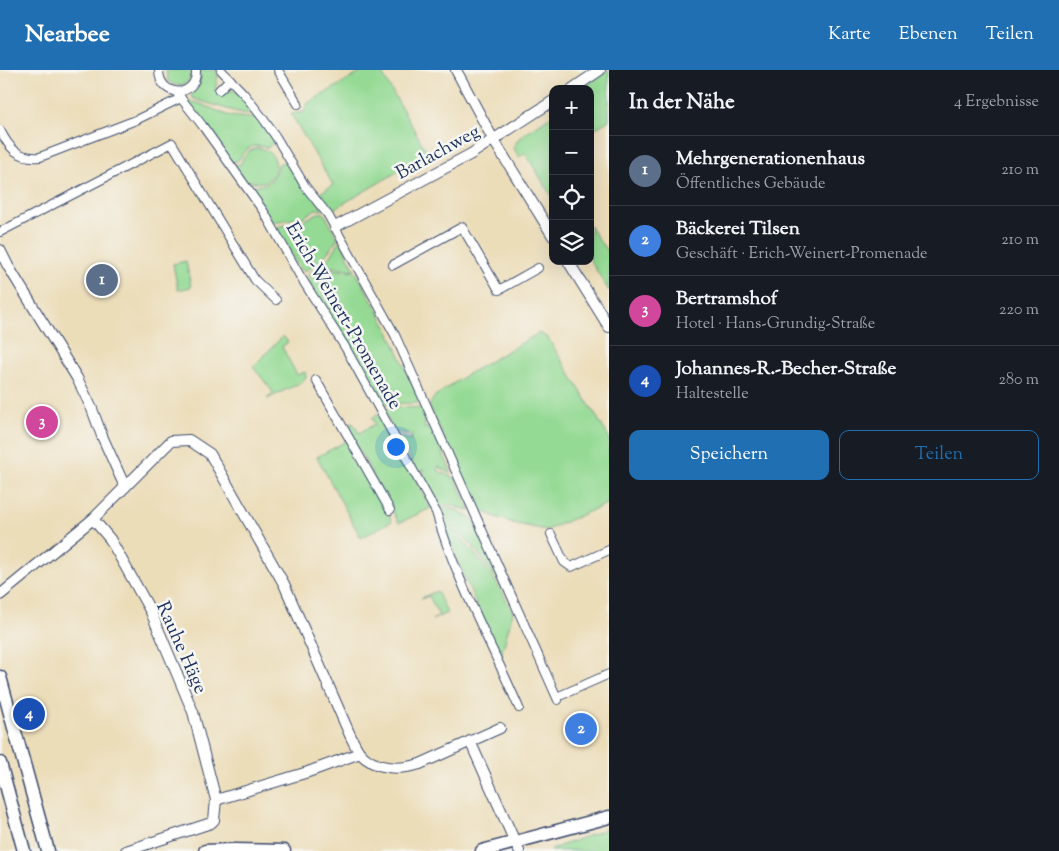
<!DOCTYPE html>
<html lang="de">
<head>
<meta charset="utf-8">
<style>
  body { margin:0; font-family:"Sorts Mill Goudy",serif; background:#242831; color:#f1f3f6 }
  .controls { position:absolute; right:15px; top:15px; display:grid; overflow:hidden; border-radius:10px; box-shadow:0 5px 20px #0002 }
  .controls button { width:45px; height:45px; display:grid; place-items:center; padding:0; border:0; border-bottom:1px solid #363941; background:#171b24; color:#f1f3f6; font:25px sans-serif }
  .you { position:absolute; left:395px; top:376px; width:18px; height:18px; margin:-12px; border:4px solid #fff; border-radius:50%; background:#1a73e8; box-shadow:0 0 0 8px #1a73e833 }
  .badge { display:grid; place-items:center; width:32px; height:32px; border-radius:50%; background:#1f6fb2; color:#fff; font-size:16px; font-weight:700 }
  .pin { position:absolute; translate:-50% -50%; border:2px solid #fff; box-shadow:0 1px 5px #0006 }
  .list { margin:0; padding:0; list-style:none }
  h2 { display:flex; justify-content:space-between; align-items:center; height:65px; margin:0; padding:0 20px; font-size:21px }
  h2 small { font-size:16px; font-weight:400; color:#9ea1a6 }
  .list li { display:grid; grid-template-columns:32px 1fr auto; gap:15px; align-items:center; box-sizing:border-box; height:70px; padding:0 20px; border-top:1px solid #363941 }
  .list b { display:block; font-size:19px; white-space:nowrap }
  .list p { margin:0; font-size:16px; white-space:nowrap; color:#9ea1a6 }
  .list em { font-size:16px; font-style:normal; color:#9ea1a6 }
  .actions { display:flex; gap:10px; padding:15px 20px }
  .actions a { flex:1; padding:11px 0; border:1px solid #1f6fb2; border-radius:10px; text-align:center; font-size:18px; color:#1f6fb2 }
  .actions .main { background:#1f6fb2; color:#fff }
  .icon { flex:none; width:28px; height:28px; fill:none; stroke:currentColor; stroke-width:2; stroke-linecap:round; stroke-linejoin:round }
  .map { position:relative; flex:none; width:609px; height:781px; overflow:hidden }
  header { display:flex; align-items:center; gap:30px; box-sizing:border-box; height:70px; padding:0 25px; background:#1f6fb2; color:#fff }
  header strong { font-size:24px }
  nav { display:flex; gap:28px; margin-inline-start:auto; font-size:18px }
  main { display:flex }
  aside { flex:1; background:#171b24 }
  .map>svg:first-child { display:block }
  .green { fill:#95da94; stroke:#588479 }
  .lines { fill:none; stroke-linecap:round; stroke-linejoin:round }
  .pedestrian-casing { stroke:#3a496c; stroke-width:10 }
  .minor-casing { stroke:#3a496c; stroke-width:12 }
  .tertiary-casing { stroke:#3a496c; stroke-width:15 }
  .pedestrian { stroke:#fff; stroke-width:8 }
  .minor { stroke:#fff; stroke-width:10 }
  .tertiary { stroke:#fff; stroke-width:12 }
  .labels { text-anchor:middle; stroke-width:5; stroke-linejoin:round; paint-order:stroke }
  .street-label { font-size:19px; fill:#1b2f5e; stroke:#f6f6f2 }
</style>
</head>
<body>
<header>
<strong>Nearbee</strong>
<nav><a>Karte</a><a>Ebenen</a><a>Teilen</a></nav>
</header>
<main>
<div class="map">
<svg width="609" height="781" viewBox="0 0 609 781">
  <rect width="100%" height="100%" fill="#f6f6f2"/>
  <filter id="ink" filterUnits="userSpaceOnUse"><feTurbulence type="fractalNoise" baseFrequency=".02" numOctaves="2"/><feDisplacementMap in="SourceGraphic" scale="10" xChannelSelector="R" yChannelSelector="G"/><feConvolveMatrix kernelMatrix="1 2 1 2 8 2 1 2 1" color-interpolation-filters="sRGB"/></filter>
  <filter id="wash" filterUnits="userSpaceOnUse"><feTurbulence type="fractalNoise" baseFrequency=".0096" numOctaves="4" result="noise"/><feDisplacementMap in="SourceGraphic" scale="20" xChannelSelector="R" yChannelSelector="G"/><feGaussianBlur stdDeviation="1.12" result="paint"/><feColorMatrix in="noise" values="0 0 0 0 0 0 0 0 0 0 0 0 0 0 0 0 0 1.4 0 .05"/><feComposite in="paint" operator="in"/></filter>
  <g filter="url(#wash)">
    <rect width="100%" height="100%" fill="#ecddb9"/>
    <g class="green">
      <path d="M166 0H191C192 14 179 20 168 11Z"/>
      <path d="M199 0H215L218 5 215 21 219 24C240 14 245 30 257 45L237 42 194 29 191 25C199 17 203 11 199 0Z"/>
      <polygon points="365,0 380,0 428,84 329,142 317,125 333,115 291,44 304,42 308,33"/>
      <polygon points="609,0 609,50 590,62 590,19 580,19"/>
      <path d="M187 31 198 33 230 46 260 49 275 70 268 78C255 73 245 77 239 90L231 93Z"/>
      <polygon points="553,45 553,128 525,83 519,87 513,77 521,66"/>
      <path d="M258 78C287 82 278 121 250 111L248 115 233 95 241 94C243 85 248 80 258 78Z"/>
      <path d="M288 89 323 140 316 139 302 148 272 152 250 118C254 115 257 116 262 115 272 113 277 103 279 94Z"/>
      <path d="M318 143H324L338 168C328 182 320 195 304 201L300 199 276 159 279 156 297 154Z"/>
      <polygon points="590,156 600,172 609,182 609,221 590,190"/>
      <polygon points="340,170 355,200 333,197 318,197 331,186"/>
      <polygon points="186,191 191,217 178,220 173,194"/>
      <polygon points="315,199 323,200 332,199 356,202 387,257 421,333 387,334 381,336 311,217 308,204"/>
      <polygon points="539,263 548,268 609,367 609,433 547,460 516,454 493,446 476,437 429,336 435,326 466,305"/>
      <polygon points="283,266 288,272 282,277 297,305 305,302 306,307 302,312 267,329 273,322 253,297"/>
      <polygon points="395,337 425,338 428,343 424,358 428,358 431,354 452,404 440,398 439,396 437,400 456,409 471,441 450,435 436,436 421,410 425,401 423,399 419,406 398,366 411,370 412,365 395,362 383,340"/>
      <polygon points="379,344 431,438 399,453 346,356 353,353 359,363 375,354 372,348"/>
      <polygon points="348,370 392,451 361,468 317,387"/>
      <polygon points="445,438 457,440 474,450 505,520 472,475 438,441"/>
      <path d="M440 446C469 475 495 505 513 542L500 590 441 452Z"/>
      <polygon points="437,521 447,543 432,550 439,546 429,526 422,529 421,528"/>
      <polygon points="609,758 609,781 551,781 552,779"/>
    </g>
  </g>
  <g filter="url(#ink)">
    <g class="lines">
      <defs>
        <g id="pedestrian">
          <path d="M159 0C159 29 198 28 196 0"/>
          <polyline points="221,0 244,24 262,47 276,67 305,116 328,145 395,265 558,630"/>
          <polyline points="278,0 298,34"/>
          <polyline points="219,20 230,9"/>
          <path d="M176 22 202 55 264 142 300 206 345 277 436 442C456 510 491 573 519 638"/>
          <path d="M0 60C9 78 18 89 40 87L136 50 181 28"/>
          <polyline points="0,162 172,73 255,210 276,230"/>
          <polyline points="393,195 462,157 499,220 538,198"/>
          <polyline points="316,310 390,440"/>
          <polyline points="551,464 564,492 571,497 609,480"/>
          <polyline points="557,627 609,604"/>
        </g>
        <g id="minor">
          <polyline points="456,0 493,69 553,166"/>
          <polyline points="572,19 600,0"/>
          <polyline points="335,157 471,84 553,31"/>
          <polyline points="0,180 8,196 77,308 92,339 102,366 125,417"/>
          <polyline points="568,191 609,257"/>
          <polyline points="93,449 110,469 151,542 193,642 216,730 214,750 211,753 126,781"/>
          <path d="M0 525 93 449 171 371 189 370 210 384 284 514 350 665C353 671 356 678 360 683 375 700 400 700 420 694L500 658"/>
          <polyline points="470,671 519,781"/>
          <polyline points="216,730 308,702 360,683"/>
        </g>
        <g id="tertiary">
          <polyline points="0,607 48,781"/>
          <polyline points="0,693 24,781"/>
          <polyline points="205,781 233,780 284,781"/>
          <polyline points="482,781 609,747"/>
        </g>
      </defs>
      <use href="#pedestrian" class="pedestrian-casing"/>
      <use href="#minor" class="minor-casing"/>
      <use href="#tertiary" class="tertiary-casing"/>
      <use href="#pedestrian" class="pedestrian"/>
      <use href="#minor" class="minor"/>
      <use href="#tertiary" class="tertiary"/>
    </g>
  </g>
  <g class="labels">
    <g class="street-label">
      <text transform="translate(437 81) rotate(-29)" y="7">Barlachweg</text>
      <text transform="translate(345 245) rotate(60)" y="7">Erich-Weinert-Promenade</text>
      <text transform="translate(183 577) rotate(66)" y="7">Rauhe Häge</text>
    </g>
  </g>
</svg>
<div class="controls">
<button>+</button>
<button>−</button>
<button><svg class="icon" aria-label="locate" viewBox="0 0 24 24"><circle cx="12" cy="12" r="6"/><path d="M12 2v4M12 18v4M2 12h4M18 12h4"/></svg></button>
<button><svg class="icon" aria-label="layers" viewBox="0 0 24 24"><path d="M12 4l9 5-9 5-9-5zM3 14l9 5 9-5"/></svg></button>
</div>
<div class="you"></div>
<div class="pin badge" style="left:102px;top:210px;background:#5c6f8a">1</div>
<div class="pin badge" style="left:581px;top:659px;background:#3f7fe0">2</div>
<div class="pin badge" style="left:42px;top:352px;background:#d1479c">3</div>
<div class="pin badge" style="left:29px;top:644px;background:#1a4fb4">4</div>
</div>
<aside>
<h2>In der Nähe<small>4 Ergebnisse</small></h2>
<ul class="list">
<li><span class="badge" style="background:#5c6f8a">1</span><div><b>Mehrgenerationenhaus</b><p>Öffentliches Gebäude</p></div><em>210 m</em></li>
<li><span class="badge" style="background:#3f7fe0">2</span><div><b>Bäckerei Tilsen</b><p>Geschäft · Erich-Weinert-Promenade</p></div><em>210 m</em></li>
<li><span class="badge" style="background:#d1479c">3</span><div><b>Bertramshof</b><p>Hotel · Hans-Grundig-Straße</p></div><em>220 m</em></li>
<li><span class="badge" style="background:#1a4fb4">4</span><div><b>Johannes-R.-Becher-Straße</b><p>Haltestelle</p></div><em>280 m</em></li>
</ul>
<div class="actions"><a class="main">Speichern</a><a>Teilen</a></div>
</aside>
</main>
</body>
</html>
